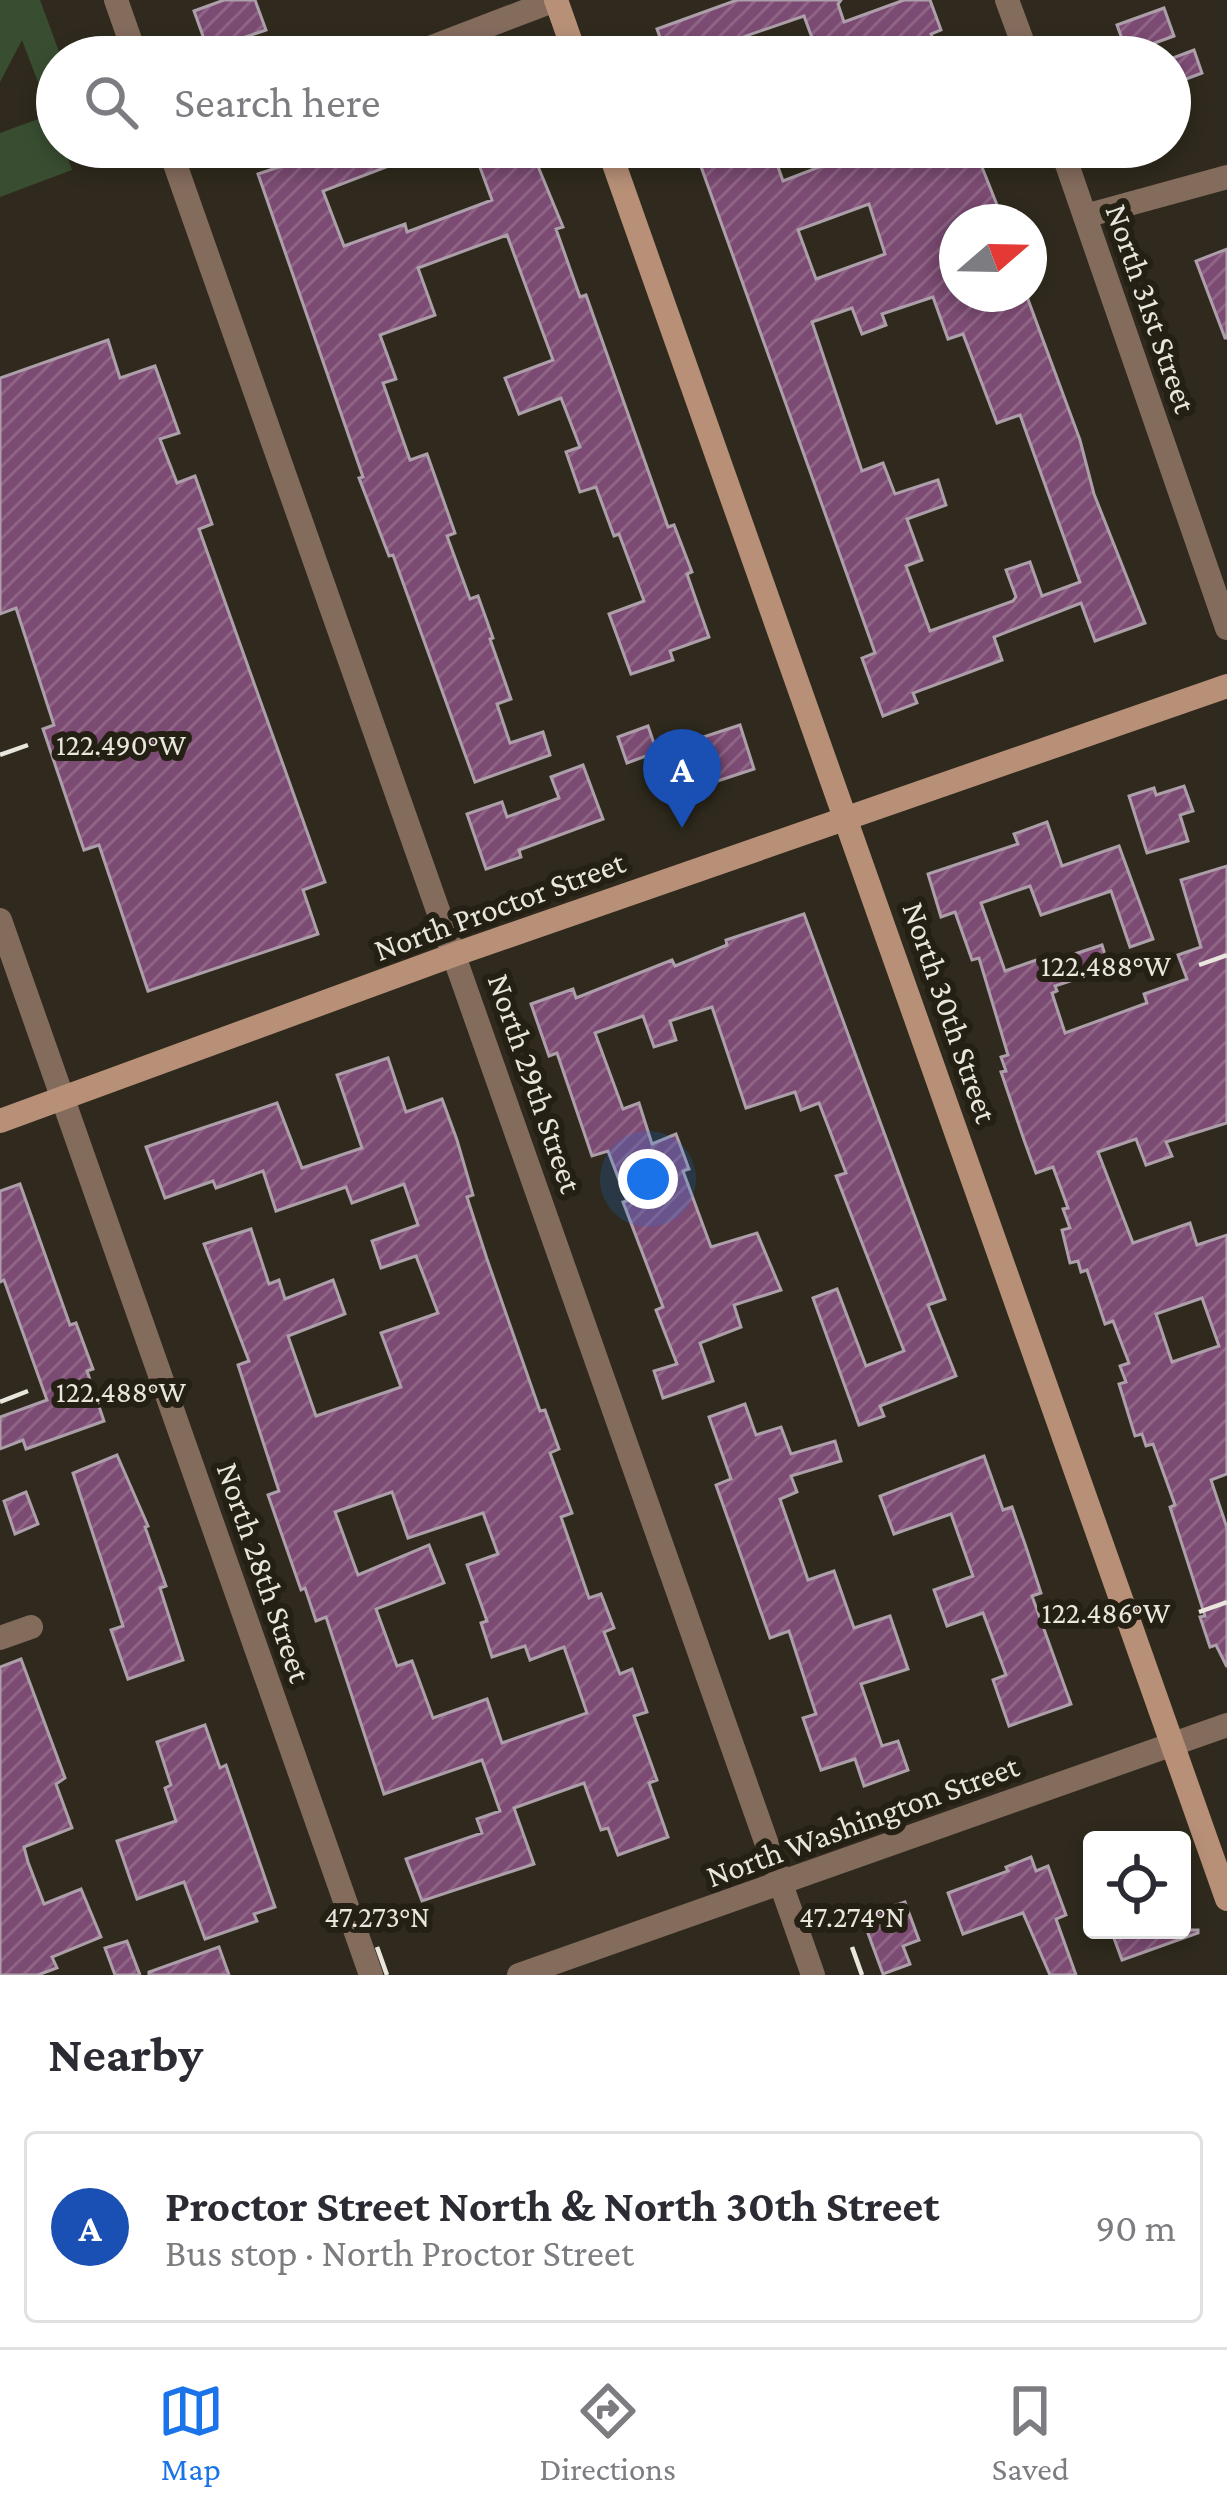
<!DOCTYPE html>
<html lang="en">
<head>
<meta charset="utf-8">
<style>
  body { margin:0; font-family:"Crimson Pro",serif; background:#f2f2f3; color:#2b2b33 }
  .controls { position:absolute; right:36px; bottom:36px; display:grid; overflow:hidden; border-radius:12px; box-shadow:0 6px 18px #0003 }
  .controls button { width:108px; height:108px; display:grid; place-items:center; padding:0; border:0; border-bottom:3px solid #e1e1e2; background:#fff; color:#2b2b33; font:60px sans-serif }
  .compass { position:absolute; left:939px; top:204px; width:108px; height:108px; border-radius:50%; background:#fff; box-shadow:0 6px 18px #0003; rotate:70deg }
  .you { position:absolute; left:648px; top:1179px; width:42px; height:42px; margin:-30px; border:9px solid #fff; border-radius:50%; background:#1a73e8; box-shadow:0 0 0 18px #1a73e833 }
  .badge { display:grid; place-items:center; width:78px; height:78px; border-radius:50%; background:#1a73e8; color:#fff; font-size:39px; font-weight:700 }
  .pin { position:absolute; translate:-50% -99px; filter:drop-shadow(0 3px 6px #0008) }
  .pin::after { content:''; position:absolute; top:63px; width:42px; height:36px; background:inherit; clip-path:polygon(0 0,100% 0,50% 100%) }
  .list { margin:0; padding:0; list-style:none }
  h2 { display:flex; justify-content:space-between; align-items:center; height:156px; margin:0; padding:0 48px; font-size:51px }
  h2 small { font-size:39px; font-weight:400; color:#7c7c81 }
  .list li { display:grid; grid-template-columns:78px 1fr auto; gap:36px; align-items:center; box-sizing:border-box; height:192px; margin:0 24px 24px; padding:0 24px; border:3px solid #e1e1e2; border-radius:12px }
  .list b { display:block; font-size:45px; white-space:nowrap }
  .list p { margin:0; font-size:39px; white-space:nowrap; color:#7c7c81 }
  .list em { font-size:39px; font-style:normal; color:#7c7c81 }
  .icon { flex:none; width:66px; height:66px; fill:none; stroke:currentColor; stroke-width:2; stroke-linecap:round; stroke-linejoin:round }
  .map { position:relative; flex:none; width:1227px; height:1975px; overflow:hidden }
  .search { position:absolute; background:#fff; box-shadow:0 6px 18px #0003; left:36px; right:36px; top:36px; height:132px; display:flex; align-items:center; gap:30px; box-sizing:border-box; padding:0 42px; border-radius:66px; color:#7c7c81; font-size:45px }
  .sheet { height:372px; background:#fff }
  nav { display:flex; justify-content:space-around; align-items:center; box-sizing:border-box; height:168px; border-top:3px solid #e1e1e2; background:#fff; font-size:33px; color:#7c7c81 }
  nav a { display:grid; justify-items:center; gap:6px }
  nav .on { color:#1a73e8 }
  .map>svg:first-child { display:block }
  .green { fill:#394e31 }
  .building { fill:url(#building-hatch); stroke:#ad9faa; stroke-width:3; fill-rule:evenodd }
  .lines { fill:none; stroke-linecap:round; stroke-linejoin:round }
  .street { stroke:#846c5d; stroke-width:24 }
  .secondary { stroke:#b89078; stroke-width:24 }
  .ticks { fill:none; stroke:#e9e6de; stroke-width:4.5 }
  .labels { text-anchor:middle; stroke-width:12; stroke-linejoin:round; paint-order:stroke }
  .street-label { font-size:33px; fill:#e9e6de; stroke:#252014 }
  .ticks-label { font-size:30px; text-anchor:middle; fill:#e9e6de; stroke:#252014; stroke-width:12; stroke-linejoin:round; paint-order:stroke }
</style>
</head>
<body>
<div class="map">
<svg width="1227" height="1975" viewBox="0 0 1227 1975">
  <defs>
    <pattern id="building-hatch" width="6" height="6" patternUnits="userSpaceOnUse" patternTransform="scale(3)"><rect width="6" height="6" fill="#7c4b73"/><path d="M-1 1l2-2M0 6l6-6M5 7l2-2" fill="none" stroke="#8f6586"/></pattern>
  </defs>
  <rect width="100%" height="100%" fill="#2f2a1d"/>
  <g class="green">
    <polygon points="0,0 40,0 61,57 57,57 57,84 41,90 22,40 0,82"/>
    <polygon points="52,114 57,147 64,147 72,170 0,197 0,133"/>
  </g>
  <g class="building">
    <polygon points="224,0 255,0 266,30 208,50 194,11"/>
    <polygon points="737,0 841,0 838,4 844,22 904,0 930,0 941,30 931,34 939,57 849,57 847,48 819,57 804,16 685,57 667,57 657,29"/>
    <polygon points="1164,8 1174,36 1127,53 1117,25"/>
    <polygon points="1194,50 1202,73 1170,85 1170,59"/>
    <polygon points="339,147 433,149 323,191 344,246 405,224 407,232 492,200 474,151 486,147 530,147 563,227 556,229 580,297 586,295 668,527 674,525 692,572 687,574 709,637 670,651 673,660 631,674 609,614 644,601 619,534 614,536 596,487 580,492 566,452 580,447 561,398 519,414 505,378 553,360 507,235 418,268 435,315 380,335 396,379 383,383 410,460 427,454 455,533 447,536 470,599 478,596 493,638 490,639 511,699 497,704 510,743 543,732 550,755 475,782 393,555 389,556 359,478 363,477 258,174"/>
    <path d="M694 147H771L783 181 871 147H889L892 154 912 147H974L999 210 957 222V294H1026L1080 440 1094 494 1145 623 1095 641 1081 603 994 637 1002 660 913 693 917 703 883 716 862 658 875 653ZM869 204 885 254 816 279 798 230ZM933 297 948 339 963 334 997 423 1020 415 1080 582 1042 596 1030 562 1006 570 1016 597 1013 601 930 631 906 566 922 560 907 519 946 505 938 480 895 494 883 463 862 471 812 322 852 308 862 334 886 325 882 314Z"/>
    <polygon points="1227,249 1227,338 1225,338 1196,261"/>
    <polygon points="108,340 120,378 155,366 179,433 160,439 177,483 195,476 212,524 199,529 325,882 303,890 318,934 148,991 99,845 84,850 43,729 54,725 16,608 0,614 0,378"/>
    <polygon points="740,725 754,769 681,793 667,749"/>
    <polygon points="648,726 657,752 627,763 618,737"/>
    <polygon points="583,765 603,819 519,850 521,857 486,869 467,814 502,802 507,817 559,798 551,777"/>
    <polygon points="1184,786 1193,811 1180,815 1188,841 1147,853 1129,796 1154,788 1156,795"/>
    <path d="M1047 822 1062 866 1119 846 1153 939 1130 947 1111 891 1041 915 1030 886 981 903 1005 971 1045 957 1047 963 1102 945 1109 968 1055 986 1057 991 1052 993 1065 1033 1147 1003 1144 994 1187 979 1178 955 1201 947 1181 880 1227 866V1123L1166 1142 1172 1156 1146 1165 1136 1139 1098 1152 1133 1243 1190 1223 1197 1245 1227 1235V1474L1211 1480 1227 1528V1667L1216 1645 1210 1647 1200 1617 1205 1616 1170 1507 1175 1505 1153 1444 1146 1446 1142 1434 1135 1436 1119 1384 1126 1382 1120 1366 1129 1363 1113 1321 1105 1324 1087 1270 1081 1272 1078 1261 1070 1263 1062 1230 1070 1228 1063 1209 1068 1208 1053 1167 1036 1173 1024 1140 1001 1072 1006 1071 1001 1057 1008 1055 979 958 972 960 955 912 941 917 928 874 1018 844 1014 834ZM1202 1298 1219 1346 1172 1362 1156 1314Z"/>
    <polygon points="804,914 945,1299 928,1305 956,1376 880,1406 884,1416 859,1425 813,1298 837,1289 866,1366 904,1351 836,1176 846,1173 819,1103 801,1110 795,1092 746,1108 712,1007 670,1021 676,1040 654,1047 643,1016 595,1033 623,1109 639,1103 652,1144 676,1134 689,1169 683,1171 711,1247 757,1233 781,1290 734,1305 741,1327 700,1343 713,1381 663,1398 654,1371 677,1364 656,1310 663,1307 623,1202 627,1201 608,1151 592,1156 557,1053 549,1056 531,1004 573,989 576,998 672,960 675,966 727,945 726,940"/>
    <path d="M388 1058 406 1112 442 1099 457 1140 473 1195 467 1197 487 1259 540 1411 545 1410 559 1449 550 1453 572 1513 561 1517 589 1598 601 1594 614 1628 604 1632 620 1674 632 1669 647 1712 634 1716 657 1780 649 1783 668 1837 618 1855 608 1828 601 1830 584 1783 514 1808 534 1864 422 1901 406 1859 482 1833 477 1819 500 1811 482 1760 384 1794 326 1617 316 1621 305 1588 301 1590 268 1495 279 1491 238 1365 249 1361 204 1244 251 1229 269 1284 279 1280 285 1299 333 1280 345 1314 288 1336 316 1416 401 1387 381 1333 438 1313 416 1256 381 1268 372 1241 418 1225 404 1184 352 1203 346 1187 276 1211 263 1171 216 1188 213 1181 165 1198 146 1147 277 1103 302 1168 362 1148 337 1075ZM392 1492 408 1538 483 1513 498 1554 467 1565 487 1621 481 1623 492 1657 525 1646 530 1660 564 1647 587 1713 502 1743 487 1699 433 1718 412 1661 397 1666 376 1609 444 1583 429 1545 358 1575 335 1512Z"/>
    <polygon points="20,1184 70,1325 76,1323 93,1369 87,1371 104,1421 26,1449 23,1440 0,1449 0,1417 47,1400 4,1280 0,1282 0,1191"/>
    <polygon points="745,1404 756,1435 781,1427 791,1454 835,1441 841,1461 791,1476 797,1492 780,1499 808,1580 834,1571 854,1628 890,1616 908,1669 861,1684 882,1746 898,1741 908,1770 864,1786 855,1759 821,1770 803,1718 816,1714 789,1631 770,1638 716,1485 731,1479 709,1417"/>
    <polygon points="117,1455 148,1526 145,1527 166,1586 160,1588 183,1660 128,1679 111,1630 123,1626 73,1473"/>
    <polygon points="984,1456 1003,1510 1012,1507 1026,1547 1041,1593 1032,1596 1071,1704 1009,1726 993,1680 1006,1675 983,1613 947,1626 934,1590 973,1576 951,1514 894,1534 880,1496"/>
    <polygon points="26,1492 38,1524 15,1534 4,1501"/>
    <polygon points="21,1659 65,1778 56,1784 72,1828 24,1847 28,1862 44,1904 81,1889 101,1937 52,1957 57,1968 38,1975 0,1975 0,1667"/>
    <polygon points="205,1725 220,1768 226,1765 275,1907 254,1914 257,1921 205,1939 184,1882 137,1899 117,1841 176,1821 165,1788 171,1785 157,1742"/>
    <polygon points="1031,1857 1036,1871 1048,1866 1066,1915 1056,1919 1076,1975 1050,1975 1023,1913 963,1934 948,1893 1008,1871 1006,1867"/>
    <polygon points="905,1902 919,1940 903,1946 910,1964 883,1974 862,1917"/>
    <polygon points="1111,1930 1198,1930 1198,1933 1122,1960"/>
    <polygon points="127,1941 140,1975 115,1975 105,1948"/>
    <polygon points="219,1947 229,1975 149,1975 149,1972"/>
  </g>
  <g class="lines">
    <g class="street">
      <polyline points="116,0 136,57"/>
      <polyline points="1007,0 1028,57"/>
      <polyline points="406,57 555,0"/>
      <polyline points="169,147 813,1975"/>
      <polyline points="1061,147 1227,628"/>
      <polyline points="1085,216 1227,177"/>
      <polyline points="0,920 371,1975"/>
      <polyline points="0,1638 31,1627"/>
      <polyline points="519,1975 1227,1725"/>
    </g>
    <g class="secondary">
      <polyline points="556,0 576,57"/>
      <polyline points="608,147 1227,1899"/>
      <polyline points="0,1121 456,954 1227,686"/>
    </g>
  </g>
  <path class="ticks" d="M0 755 28 745M1199 965 1227 955M0 1402 28 1391M1199 1612 1227 1602M377 1947 387 1975M852 1947 862 1975"/>
  <g class="labels">
    <g class="street-label">
      <text transform="translate(1152 308) rotate(71)" y="12">North 31st Street</text>
      <text transform="translate(499 905) rotate(-20)" y="12">North Proctor Street</text>
      <text transform="translate(951 1012) rotate(71)" y="12">North 30th Street</text>
      <text transform="translate(536 1083) rotate(71)" y="12">North 29th Street</text>
      <text transform="translate(265 1572) rotate(71)" y="12">North 28th Street</text>
      <text transform="translate(862 1820) rotate(-20)" y="12">North Washington Street</text>
    </g>
  </g>
  <g class="ticks-label">
    <text x="121" y="755">122.490°W</text>
    <text x="1106" y="976">122.488°W</text>
    <text x="121" y="1402">122.488°W</text>
    <text x="1106" y="1623">122.486°W</text>
    <text x="377" y="1927">47.273°N</text>
    <text x="852" y="1927">47.274°N</text>
  </g>
</svg>
<div class="controls">
<button><svg class="icon" aria-label="locate" viewBox="0 0 24 24"><circle cx="12" cy="12" r="6"/><path d="M12 2v4M12 18v4M2 12h4M18 12h4"/></svg></button>
</div>
<svg class="compass" viewBox="-18 -18 36 36"><path d="M0-13l5 13h-10z" fill="#e53935"/><path d="M0 13l5-13h-10z" fill="#7c7c81"/></svg>
<div class="you"></div>
<div class="pin badge" style="left:682px;top:828px;background:#1a4fb4">A</div>
<div class="search"><svg class="icon" aria-label="search" viewBox="0 0 24 24"><circle cx="10" cy="10" r="6"/><path d="M15 15l6 6"/></svg>Search here</div>
</div>
<section class="sheet">
<h2>Nearby<small></small></h2>
<ul class="list">
<li><span class="badge" style="background:#1a4fb4">A</span><div><b>Proctor Street North &amp; North 30th Street</b><p>Bus stop · North Proctor Street</p></div><em>90 m</em></li>
</ul>
</section>
<nav>
<a class="on"><svg class="icon" aria-label="map" viewBox="0 0 24 24"><path d="M3 6l6-2 6 2 6-2v14l-6 2-6-2-6 2zM9 4v14M15 6v14"/></svg>Map</a>
<a><svg class="icon" aria-label="directions" viewBox="0 0 24 24"><path d="M12 3l9 9-9 9-9-9zM9 14v-3h6M13 9l2 2-2 2"/></svg>Directions</a>
<a><svg class="icon" aria-label="saved" viewBox="0 0 24 24"><path d="M7 4h10v16l-5-4-5 4z"/></svg>Saved</a>
</nav>
</body>
</html>
